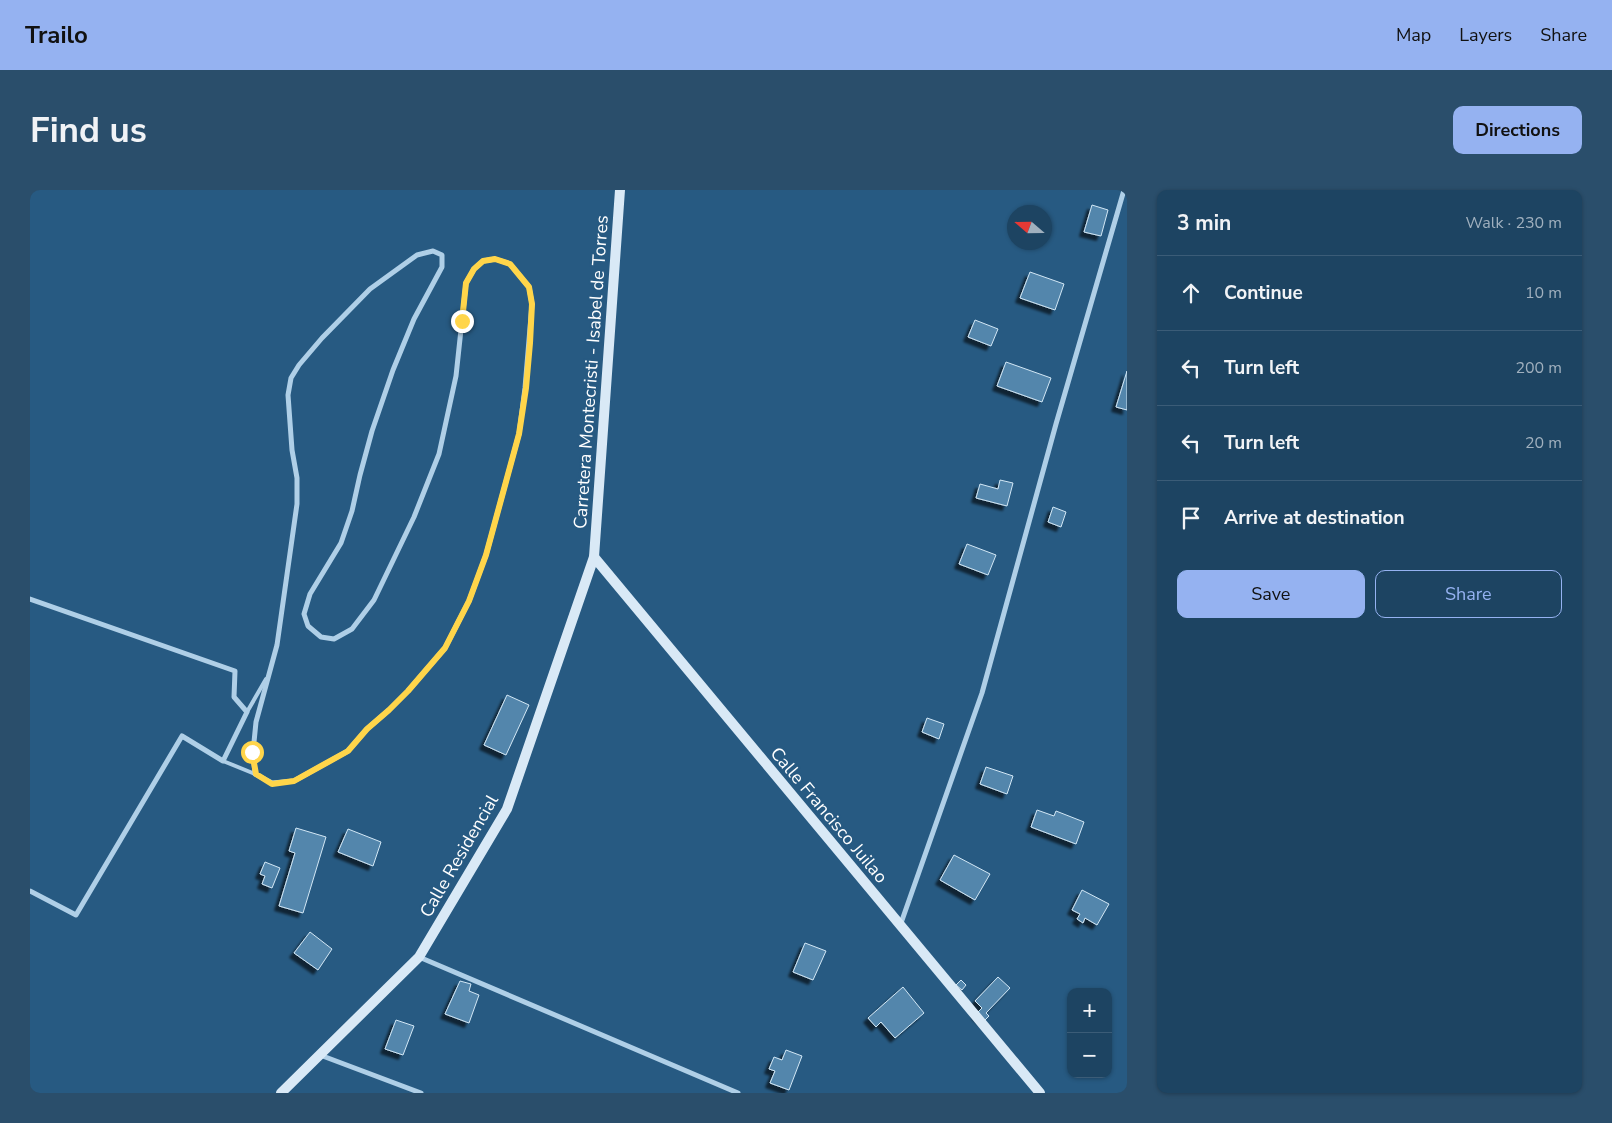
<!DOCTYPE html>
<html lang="en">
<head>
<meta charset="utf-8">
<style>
  body { margin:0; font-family:"Nunito Sans",sans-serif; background:#2a4e6b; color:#f1f3f6 }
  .controls { position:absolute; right:15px; bottom:15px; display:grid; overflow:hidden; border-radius:10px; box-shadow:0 1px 4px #0004 }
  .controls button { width:45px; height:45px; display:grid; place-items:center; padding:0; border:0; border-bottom:1px solid #3b5c77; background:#1d4462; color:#f1f3f6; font:25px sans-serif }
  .compass { position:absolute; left:977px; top:15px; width:45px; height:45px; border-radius:50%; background:#1d4462; box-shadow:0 1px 4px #0004; rotate:290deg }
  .stop { position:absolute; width:15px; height:15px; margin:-11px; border:4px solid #ffd54a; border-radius:50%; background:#fff }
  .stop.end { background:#ffd54a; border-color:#fff; box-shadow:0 1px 5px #0008 }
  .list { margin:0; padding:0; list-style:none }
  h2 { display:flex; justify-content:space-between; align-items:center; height:65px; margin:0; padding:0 20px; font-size:21px }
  h2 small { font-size:16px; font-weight:400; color:#a0b0be }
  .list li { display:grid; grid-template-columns:32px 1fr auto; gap:15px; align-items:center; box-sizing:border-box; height:75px; padding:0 20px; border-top:1px solid #3b5c77 }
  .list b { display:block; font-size:19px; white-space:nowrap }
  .list em { font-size:16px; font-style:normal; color:#a0b0be }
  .actions { display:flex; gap:10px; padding:15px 20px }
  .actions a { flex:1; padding:11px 0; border:1px solid #95b2f1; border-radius:10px; text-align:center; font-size:18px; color:#95b2f1 }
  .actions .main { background:#95b2f1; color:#111 }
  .icon { flex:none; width:28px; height:28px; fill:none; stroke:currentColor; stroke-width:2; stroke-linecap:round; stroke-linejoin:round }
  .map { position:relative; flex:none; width:1097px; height:903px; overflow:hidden; border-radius:10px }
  header { display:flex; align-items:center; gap:30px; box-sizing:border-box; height:70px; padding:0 25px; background:#95b2f1; color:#111 }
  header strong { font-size:24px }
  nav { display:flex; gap:28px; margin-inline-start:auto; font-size:18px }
  .intro { display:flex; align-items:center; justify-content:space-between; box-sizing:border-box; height:120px; padding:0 30px }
  h1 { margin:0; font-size:35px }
  .button { padding:12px 22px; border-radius:10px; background:#95b2f1; color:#111; font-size:18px; font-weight:700 }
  main { display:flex; gap:30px; padding:0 30px }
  aside { flex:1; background:#1d4462; border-radius:10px; box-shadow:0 1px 4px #0004 }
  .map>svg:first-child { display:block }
  .building { fill:#5386ac; stroke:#d2e7f5; filter:url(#shadow) }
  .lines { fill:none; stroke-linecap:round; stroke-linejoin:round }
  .lane { stroke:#afcfe7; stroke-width:4 }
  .street { stroke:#afcfe7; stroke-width:5 }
  .secondary { stroke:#d9e9f6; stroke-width:10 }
  .route { stroke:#ffd54a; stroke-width:6 }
  .labels { text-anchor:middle; stroke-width:4.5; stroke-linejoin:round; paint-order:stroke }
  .street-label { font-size:18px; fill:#fff; stroke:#275a82 }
</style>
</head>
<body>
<header>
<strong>Trailo</strong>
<nav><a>Map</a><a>Layers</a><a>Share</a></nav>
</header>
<div class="intro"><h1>Find us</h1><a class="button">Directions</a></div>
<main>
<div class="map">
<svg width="1097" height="903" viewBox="0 0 1097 903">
  <defs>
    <filter id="shadow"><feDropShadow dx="-4.5" dy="4.5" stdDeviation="1" flood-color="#0009"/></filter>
  </defs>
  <rect width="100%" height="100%" fill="#275a82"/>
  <g class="building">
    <polygon points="1062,15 1078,20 1071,46 1054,42"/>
    <polygon points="1000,82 1034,94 1025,120 990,108"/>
    <polygon points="945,130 968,139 961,156 938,147"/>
    <polygon points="976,172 1021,188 1012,212 967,196"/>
    <polygon points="1097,181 1097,220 1086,217"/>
    <polygon points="970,290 983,293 977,316 946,308 950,294 968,299"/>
    <polygon points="1023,317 1036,322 1031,337 1018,332"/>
    <polygon points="937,354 966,365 958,385 929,374"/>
    <polygon points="477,505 499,515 476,565 454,555"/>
    <polygon points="897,528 914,534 909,549 892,542"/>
    <polygon points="956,577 983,586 977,604 950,594"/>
    <polygon points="1007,620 1024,626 1026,621 1054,632 1046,654 1001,637"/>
    <polygon points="266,638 296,647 273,723 249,716 265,663 259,661"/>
    <polygon points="318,639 351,652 343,676 308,662"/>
    <polygon points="924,665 960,684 945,710 910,690"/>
    <polygon points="235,672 250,678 242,698 232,694 235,686 230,684"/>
    <polygon points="1052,700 1079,714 1067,735 1055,728 1053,733 1047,729 1050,724 1042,720"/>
    <polygon points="280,742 302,759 288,780 264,763"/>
    <polygon points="775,753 796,761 783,790 763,782"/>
    <polygon points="968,787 980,798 956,823 959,826 954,831 946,824 952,818 945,811"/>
    <polygon points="931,790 936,795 932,800 926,795"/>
    <polygon points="430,791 441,794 439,801 449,805 439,833 415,824"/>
    <polygon points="873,797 894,823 865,848 851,832 846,837 838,828"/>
    <polygon points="366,830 384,836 373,865 355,859"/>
    <polygon points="756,860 772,866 759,900 740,893 745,881 739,879 744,867 752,870"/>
  </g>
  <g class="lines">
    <g class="lane">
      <polyline points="217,522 236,489"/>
      <polyline points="193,571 225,584"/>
    </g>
    <g class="street">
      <polygon points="403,61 412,65 412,77 384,129 363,180 342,241 330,285 322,321 311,353 280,404 274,424 278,436 291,447 304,449 322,439 344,410 384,327 409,264 426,186 436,93 444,79 453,71 465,69 480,74 499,97 502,114 495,198 489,244 456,365 439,411 415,458 378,501 359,520 337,539 318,561 264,591 242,593 225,584 223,562 226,532 247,455 267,314 267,288 262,260 258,205 261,188 269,175 292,148 340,99 387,65"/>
      <polyline points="0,409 205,481 204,507 217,522 193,571 152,546 46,725 0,701"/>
      <polyline points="870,736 952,503 1026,234 1094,0"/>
      <polyline points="389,767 708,903"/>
      <polyline points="290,865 391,903"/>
    </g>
    <g class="secondary">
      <polyline points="564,367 1010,903"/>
      <polyline points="251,903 389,767 477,619 564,367 590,0"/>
    </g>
  </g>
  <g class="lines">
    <polyline class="route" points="222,562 226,584 242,594 264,591 318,561 337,539 359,520 378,501 415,458 439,411 456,365 489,244 496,198 500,153 502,114 499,97 480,74 465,69 453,71 444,79 436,93 432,131"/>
  </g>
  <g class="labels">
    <g class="street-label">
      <text transform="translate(561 182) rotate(-86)" y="6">Carretera Montecristi - Isabel de Torres</text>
      <text transform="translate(799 625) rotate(50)" y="6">Calle Francisco Juilao</text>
      <text transform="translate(429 666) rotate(-60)" y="6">Calle Residencial</text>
    </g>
  </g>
</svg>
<div class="controls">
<button>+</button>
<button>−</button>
</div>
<svg class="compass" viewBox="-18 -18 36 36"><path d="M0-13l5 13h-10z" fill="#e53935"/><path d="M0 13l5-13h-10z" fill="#a0b0be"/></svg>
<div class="stop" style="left:222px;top:562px"></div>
<div class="stop end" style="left:432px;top:131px"></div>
</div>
<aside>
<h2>3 min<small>Walk · 230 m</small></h2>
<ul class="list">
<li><svg class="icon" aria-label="ahead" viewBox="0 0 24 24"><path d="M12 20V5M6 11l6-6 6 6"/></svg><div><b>Continue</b></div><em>10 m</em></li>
<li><svg class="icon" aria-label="left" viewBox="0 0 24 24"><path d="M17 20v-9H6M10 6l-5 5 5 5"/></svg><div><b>Turn left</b></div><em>200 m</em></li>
<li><svg class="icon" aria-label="left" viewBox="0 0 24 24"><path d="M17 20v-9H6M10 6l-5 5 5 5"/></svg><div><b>Turn left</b></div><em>20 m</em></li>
<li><svg class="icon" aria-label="arrive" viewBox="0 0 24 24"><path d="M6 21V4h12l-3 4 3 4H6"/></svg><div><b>Arrive at destination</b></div></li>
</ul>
<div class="actions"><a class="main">Save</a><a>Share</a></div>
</aside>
</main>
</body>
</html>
